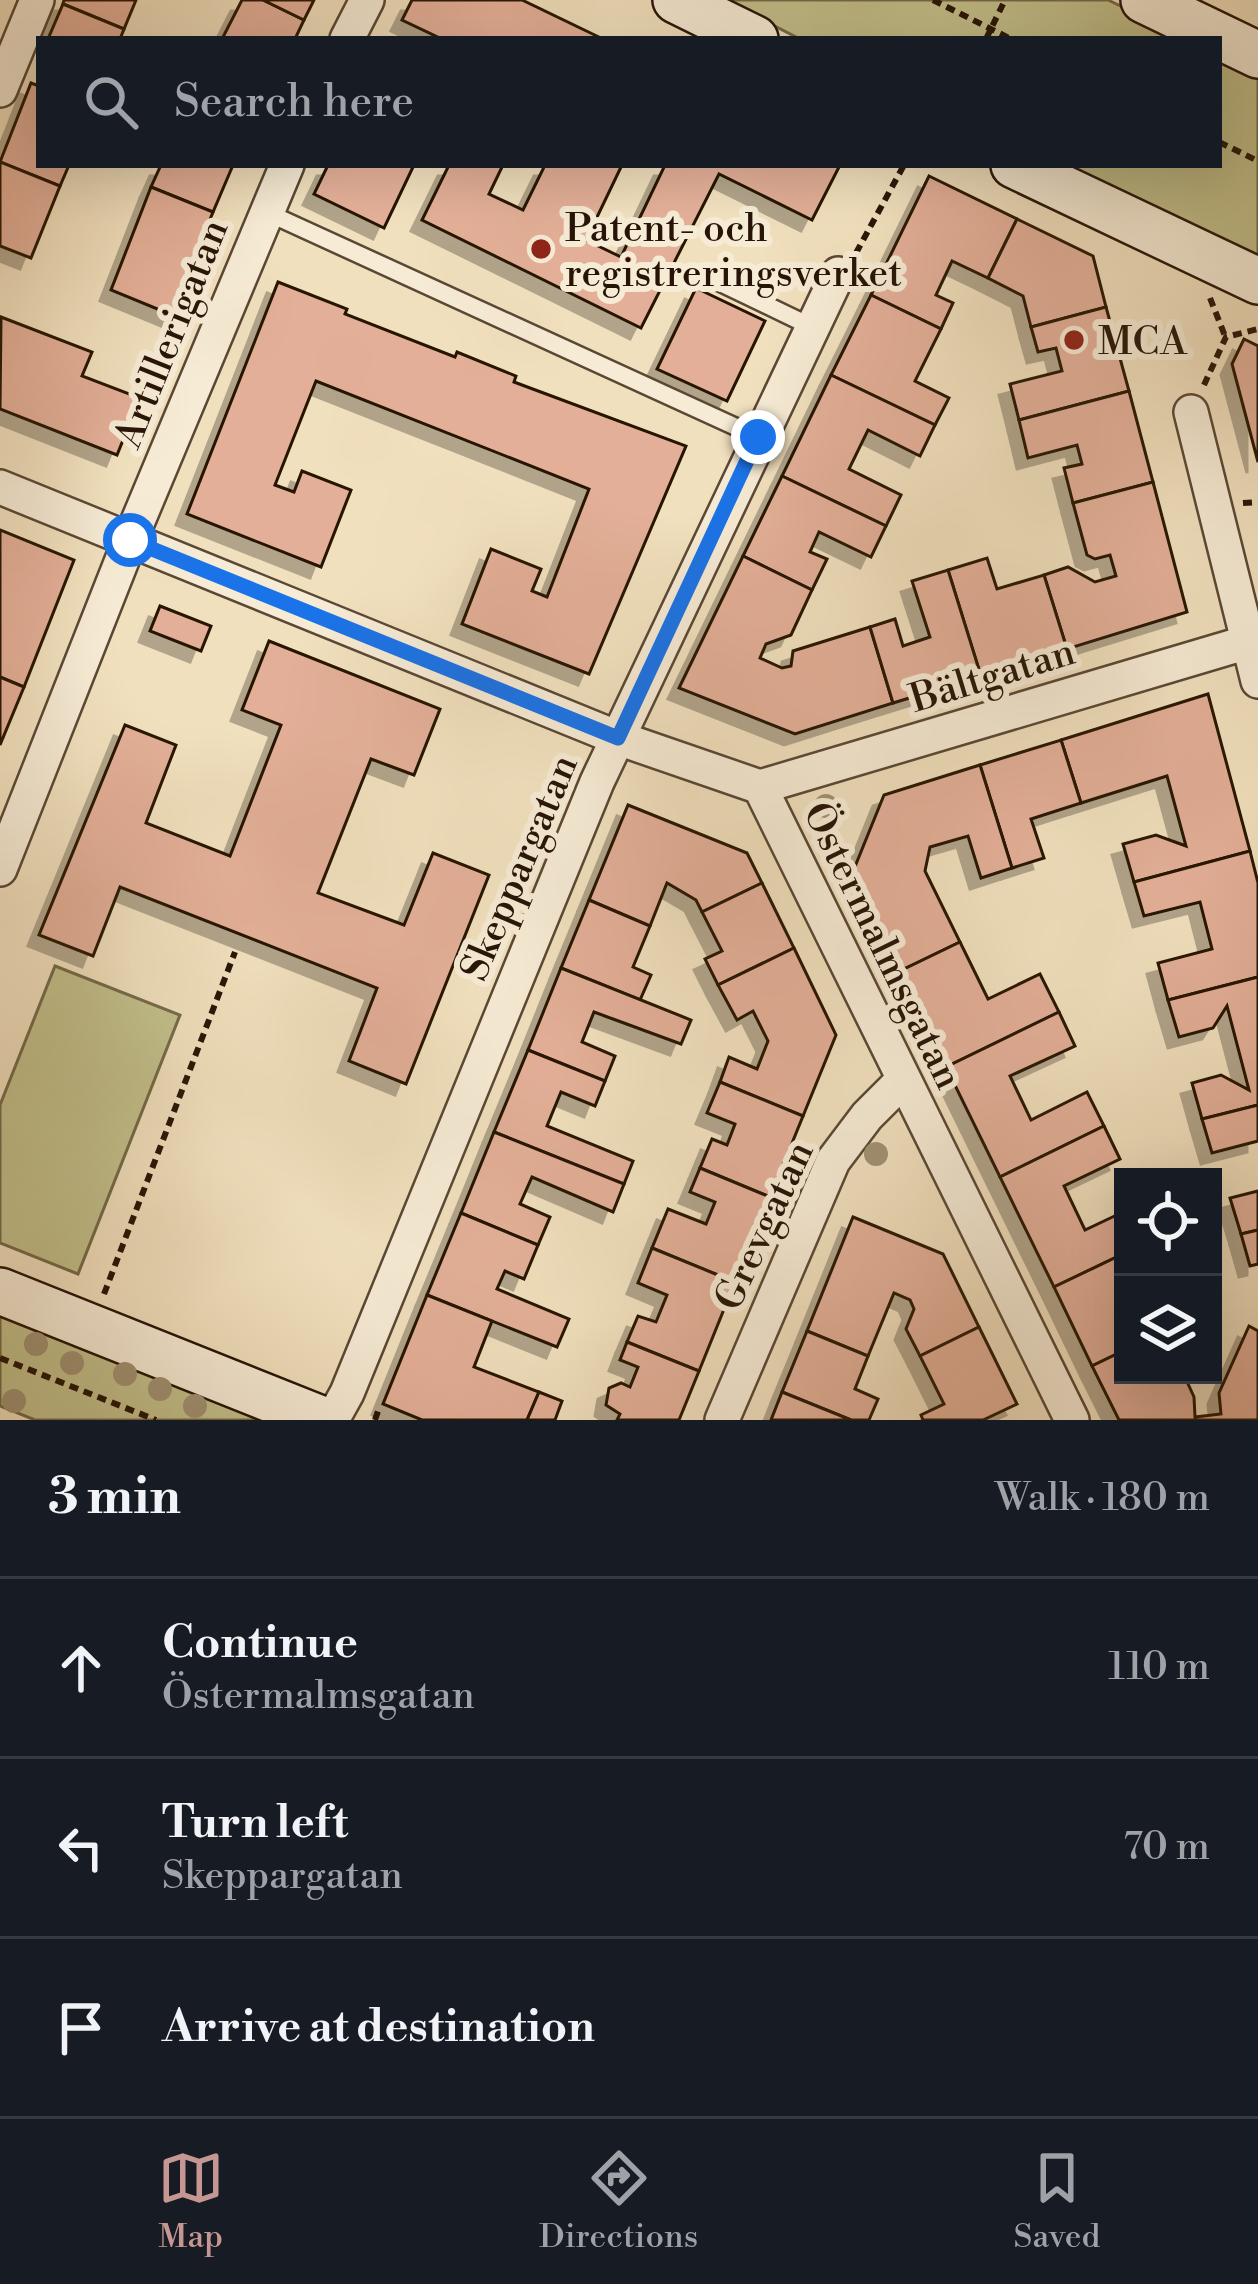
<!DOCTYPE html>
<html lang="en">
<head>
<meta charset="utf-8">
<style>
  body { margin:0; font-family:"Libre Bodoni",serif; background:#20242c; color:#f1f3f6 }
  .controls { position:absolute; right:36px; bottom:36px; display:grid; overflow:hidden; border-radius:0px; box-shadow:0 12px 48px #0002 }
  .controls button { width:108px; height:108px; display:grid; place-items:center; padding:0; border:0; border-bottom:3px solid #363941; background:#171b24; color:#f1f3f6; font:60px sans-serif }
  .stop { position:absolute; width:36px; height:36px; margin:-27px; border:9px solid #1a73e8; border-radius:50%; background:#fff }
  .stop.end { background:#1a73e8; border-color:#fff; box-shadow:0 3px 12px #0008 }
  .list { margin:0; padding:0; list-style:none }
  h2 { display:flex; justify-content:space-between; align-items:center; height:156px; margin:0; padding:0 48px; font-size:51px }
  h2 small { font-size:39px; font-weight:400; color:#9ea1a6 }
  .list li { display:grid; grid-template-columns:78px 1fr auto; gap:36px; align-items:center; box-sizing:border-box; height:180px; padding:0 48px; border-top:3px solid #363941 }
  .list b { display:block; font-size:45px; white-space:nowrap }
  .list p { margin:0; font-size:39px; white-space:nowrap; color:#9ea1a6 }
  .list em { font-size:39px; font-style:normal; color:#9ea1a6 }
  .icon { flex:none; width:66px; height:66px; fill:none; stroke:currentColor; stroke-width:2; stroke-linecap:round; stroke-linejoin:round }
  .map { position:relative; flex:none; width:1258px; height:1420px; overflow:hidden }
  .search { position:absolute; background:#171b24; box-shadow:0 12px 48px #0002; left:36px; right:36px; top:36px; height:132px; display:flex; align-items:center; gap:30px; box-sizing:border-box; padding:0 42px; border-radius:0px; color:#9ea1a6; font-size:45px }
  .sheet { height:696px; background:#171b24 }
  nav { display:flex; justify-content:space-around; align-items:center; box-sizing:border-box; height:168px; border-top:3px solid #363941; background:#171b24; font-size:33px; color:#9ea1a6 }
  nav a { display:grid; justify-items:center; gap:6px }
  nav .on { color:#c59692 }
  .map>svg:first-child { display:block }
  .green { fill:#c2c08c; stroke:#746a49; stroke-width:3 }
  .building { fill:#e3af98; stroke:#271406; stroke-width:3; filter:url(#shadow) }
  .lines { fill:none; stroke-linecap:round; stroke-linejoin:round }
  .lane-casing { stroke:#5a4734; stroke-width:21 }
  .street-casing { stroke:#5a4734; stroke-width:38 }
  .secondary-casing { stroke:#271406; stroke-width:50 }
  .path { stroke:#271406; stroke-width:6; stroke-dasharray:9 6; stroke-linecap:butt }
  .lane { stroke:#f6ebd5; stroke-width:16 }
  .street { stroke:#f6ebd5; stroke-width:33 }
  .secondary { stroke:#f6ebd5; stroke-width:45 }
  .tree { fill:#a09173 }
  .route { stroke:#1a73e8; stroke-width:15 }
  .poi-dot { fill:#8f2418; stroke:#f6ebd5; stroke-width:4.5 }
  .labels { text-anchor:middle; stroke-width:12; stroke-linejoin:round; paint-order:stroke }
  .poi-label { font-size:39px; fill:#271406; stroke:#f6ebd5; text-anchor:start }
  .street-label { font-size:39px; fill:#271406; stroke:#f6ebd5 }
</style>
</head>
<body>
<div class="map">
<svg width="1258" height="1420" viewBox="0 0 1258 1420">
  <defs>
    <filter id="shadow"><feDropShadow dx="-11" dy="11" stdDeviation="0" flood-color="#0004"/></filter>
  </defs>
  <rect width="100%" height="100%" fill="#f1e0be"/>
  <filter id="stains"><feTurbulence type="fractalNoise" baseFrequency=".00167" numOctaves="4"/><feColorMatrix values="0 0 0 0 .2 0 0 0 0 .09 0 0 0 0 .02 0 0 0 .5 -.17"/></filter>
  <radialGradient id="worn" r=".72"><stop offset=".6" stop-color="#630" stop-opacity="0"/><stop offset="1" stop-color="#630" stop-opacity=".3"/></radialGradient>
  <g class="green">
    <polygon points="724,0 1108,0 1189,39 800,39"/>
    <polygon points="1219,54 1258,72 1258,262 1059,165 1219,165"/>
    <polygon points="55,966 180,1015 78,1274 0,1243 0,1105"/>
    <polygon points="0,1308 281,1420 35,1420 0,1406"/>
  </g>
  <g class="building">
    <polygon points="64,0 136,0 124,29 63,4"/>
    <polygon points="242,0 263,0 304,20 295,39 222,39"/>
    <polygon points="263,0 314,0 304,20"/>
    <polygon points="412,0 522,0 603,39 442,39 402,20"/>
    <polygon points="63,4 124,29 120,39 48,39"/>
    <polygon points="31,83 39,86 39,165 69,165 60,186 0,162"/>
    <polygon points="0,162 60,186 31,258 0,246"/>
    <polygon points="161,165 233,165 213,212 151,187"/>
    <polygon points="328,165 414,165 384,228 314,194"/>
    <polygon points="449,165 503,165 489,194 523,210 545,165 622,165 586,240 621,257 665,165 840,165 812,220 719,174 641,328 422,220"/>
    <polygon points="929,176 1017,219 988,278 952,261 936,295 953,303 941,329 871,295"/>
    <polygon points="151,187 213,212 172,315 111,290"/>
    <polygon points="1017,219 1093,256 1106,307 1031,327 1023,296 988,278"/>
    <polygon points="278,282 347,309 345,314 455,357 457,352 516,376 514,382 686,446 589,674 462,624 491,549 541,569 532,591 547,597 589,489 316,381 275,485 294,492 302,471 351,490 321,567 187,514"/>
    <polygon points="696,288 765,321 727,401 657,369"/>
    <polygon points="871,295 941,329 915,381 949,398 935,425 831,375"/>
    <polygon points="1106,307 1129,391 1019,420 1010,384 1062,371 1056,348 1038,352 1031,327"/>
    <polygon points="1,317 92,352 82,376 140,398 117,455 0,409"/>
    <polygon points="1244,339 1258,346 1258,462 1232,364"/>
    <polygon points="831,375 935,425 920,456 868,430 849,469 901,495 886,526 782,476"/>
    <polygon points="1129,391 1153,482 1073,503 1064,468 1082,464 1077,445 1028,458 1019,420"/>
    <polygon points="782,476 886,526 871,557 819,532 810,552 827,559 812,590 743,556"/>
    <polygon points="1153,482 1187,612 1067,649 1044,575 1068,567 1095,582 1116,576 1110,555 1095,559 1087,555 1073,503"/>
    <polygon points="0,530 74,560 24,687 0,677"/>
    <polygon points="743,556 812,590 791,635 766,644 760,658 782,668 791,666 793,651 870,627 893,703 795,734 679,688"/>
    <polygon points="987,558 997,589 1044,575 1067,649 981,676 948,570"/>
    <polygon points="948,570 981,676 893,703 870,627 895,619 903,646 930,637 912,581"/>
    <polygon points="160,606 211,626 201,651 150,631"/>
    <polygon points="269,641 440,709 414,775 371,759 318,893 404,925 433,853 489,875 406,1084 349,1061 377,988 120,887 93,956 39,935 125,725 176,745 146,823 230,856 281,725 242,710"/>
    <polygon points="0,677 24,687 0,745"/>
    <polygon points="1208,694 1250,851 1134,882 1123,844 1156,835 1186,846 1167,776 1081,803 1061,740"/>
    <polygon points="1061,740 1081,803 1031,819 1044,858 1012,868 980,765"/>
    <polygon points="980,765 1012,868 981,878 968,836 930,847 925,871 960,942 900,971 852,874 884,795"/>
    <polygon points="628,805 747,853 762,883 702,912 696,900 667,883 650,926 589,900"/>
    <polygon points="1250,851 1258,883 1258,977 1168,1000 1158,963 1212,949 1200,902 1144,916 1134,882"/>
    <polygon points="762,883 794,948 718,985 705,959 722,951 702,912"/>
    <polygon points="589,900 650,926 633,967 651,975 640,1000 561,968"/>
    <polygon points="960,942 988,999 1040,974 1059,1012 946,1067 900,971"/>
    <polygon points="794,948 836,1035 803,1116 720,1082 729,1057 757,1069 768,1041 753,1011 737,1020 718,985"/>
    <polygon points="561,968 691,1020 681,1044 594,1012 582,1042 615,1056 605,1081 528,1050"/>
    <polygon points="1258,977 1258,1105 1202,1119 1192,1083 1221,1075 1249,1090 1227,1006 1213,1028 1179,1037 1168,1000"/>
    <polygon points="1059,1012 1075,1046 1010,1076 1031,1120 1087,1092 1104,1126 1000,1177 946,1067"/>
    <polygon points="528,1050 605,1081 595,1106 561,1092 547,1126 633,1161 624,1184 494,1132"/>
    <polygon points="720,1082 803,1116 770,1197 700,1168 712,1139 727,1145 735,1124 707,1113"/>
    <polygon points="1258,1105 1258,1141 1212,1153 1202,1119"/>
    <polygon points="1104,1126 1120,1159 1064,1186 1085,1230 1123,1212 1123,1254 1054,1287 1000,1177"/>
    <polygon points="494,1132 624,1184 613,1212 532,1177 520,1204 550,1217 538,1245 461,1213"/>
    <polygon points="700,1168 770,1197 735,1282 652,1248 668,1209 706,1224 715,1202 690,1192"/>
    <polygon points="1258,1191 1258,1230 1241,1234 1230,1198"/>
    <polygon points="461,1213 538,1245 524,1279 505,1271 497,1289 569,1319 557,1347 427,1295"/>
    <polygon points="853,1217 943,1254 979,1327 920,1356 906,1329 914,1309 910,1300 894,1293 868,1356 807,1331"/>
    <polygon points="1258,1230 1258,1264 1250,1266 1241,1234"/>
    <polygon points="652,1248 735,1282 699,1371 627,1342 638,1316 656,1322 667,1295 638,1283"/>
    <polygon points="1123,1254 1123,1284 1116,1287 1123,1301 1123,1351 1092,1366 1054,1287"/>
    <polygon points="427,1295 492,1321 474,1367 539,1392 527,1420 422,1420 383,1404"/>
    <polygon points="1249,1326 1258,1331 1258,1420 1119,1420 1092,1366 1123,1351 1123,1375 1184,1375 1194,1397 1195,1417 1221,1414 1219,1393"/>
    <polygon points="979,1327 1017,1404 983,1420 923,1420 921,1415 944,1404 920,1356"/>
    <polygon points="807,1331 868,1356 855,1389 878,1399 869,1420 851,1420 782,1392"/>
    <polygon points="627,1342 699,1371 679,1420 617,1420 620,1414 606,1405 609,1388 621,1383 630,1387 638,1367 620,1360"/>
    <polygon points="539,1392 562,1401 555,1420 527,1420"/>
    <polygon points="782,1392 851,1420 771,1420"/>
  </g>
  <g class="lines">
    <defs>
      <g id="lane">
        <polyline points="266,212 758,437"/>
        <polyline points="704,275 812,327"/>
      </g>
      <g id="street">
        <polyline points="347,39 367,0"/>
        <polyline points="0,90 37,0"/>
        <polyline points="1191,412 1258,681"/>
        <polyline points="0,487 618,738 760,787 1072,1420"/>
        <polyline points="760,787 1248,642"/>
        <polyline points="0,869 130,540 287,165"/>
        <polyline points="332,1420 347,1393 597,782 838,274"/>
        <polyline points="722,1420 833,1161 867,1116 903,1080"/>
      </g>
      <g id="secondary">
        <polyline points="676,0 755,39"/>
        <polyline points="1144,0 1258,55"/>
        <polyline points="1014,165 1258,281"/>
        <polyline points="0,1291 323,1420"/>
      </g>
    </defs>
    <use href="#lane" class="lane-casing"/>
    <use href="#street" class="street-casing"/>
    <use href="#secondary" class="secondary-casing"/>
    <g class="path">
      <polyline points="933,0 1011,39"/>
      <polyline points="986,39 1005,0"/>
      <polyline points="1219,142 1258,161"/>
      <polyline points="856,253 904,165"/>
      <polyline points="1210,298 1225,336"/>
      <polyline points="1204,385 1226,337 1258,329"/>
      <polyline points="1243,503 1258,502"/>
      <polyline points="104,1294 235,952"/>
      <polyline points="0,1358 156,1420"/>
      <polyline points="375,1420 378,1411"/>
    </g>
    <use href="#lane" class="lane"/>
    <use href="#street" class="street"/>
    <use href="#secondary" class="secondary"/>
  </g>
  <g class="tree">
    <circle cx="826" cy="806" r="12"/>
    <circle cx="876" cy="1154" r="12"/>
    <circle cx="36" cy="1344" r="12"/>
    <circle cx="72" cy="1363" r="12"/>
    <circle cx="125" cy="1374" r="12"/>
    <circle cx="160" cy="1389" r="12"/>
    <circle cx="14" cy="1401" r="12"/>
    <circle cx="195" cy="1406" r="12"/>
  </g>
  <g class="lines">
    <polyline class="route" points="130,540 618,738 758,437"/>
  </g>
  <g class="poi-dot">
    <circle cx="541" cy="249" r="12"/>
    <circle cx="1074" cy="340" r="12"/>
  </g>
  <g class="labels">
    <g class="poi-label">
      <text x="565" y="241">Patent- och<tspan x="565" dy="45">registreringsverket</tspan></text>
      <text x="1098" y="354">MCA</text>
    </g>
    <g class="street-label">
      <text transform="translate(170 333) rotate(-68)" y="14">Artillerigatan</text>
      <text transform="translate(992 674) rotate(-17)" y="14">Bältgatan</text>
      <text transform="translate(518 867) rotate(-67)" y="14">Skeppargatan</text>
      <text transform="translate(884 945) rotate(64)" y="14">Östermalmsgatan</text>
      <text transform="translate(763 1225) rotate(-65)" y="14">Grevgatan</text>
    </g>
  </g>
  <rect width="100%" height="100%" filter="url(#stains)"/>
  <rect width="100%" height="100%" fill="url(#worn)"/>
</svg>
<div class="controls">
<button><svg class="icon" aria-label="locate" viewBox="0 0 24 24"><circle cx="12" cy="12" r="6"/><path d="M12 2v4M12 18v4M2 12h4M18 12h4"/></svg></button>
<button><svg class="icon" aria-label="layers" viewBox="0 0 24 24"><path d="M12 4l9 5-9 5-9-5zM3 14l9 5 9-5"/></svg></button>
</div>
<div class="stop" style="left:130px;top:540px"></div>
<div class="stop end" style="left:758px;top:437px"></div>
<div class="search"><svg class="icon" aria-label="search" viewBox="0 0 24 24"><circle cx="10" cy="10" r="6"/><path d="M15 15l6 6"/></svg>Search here</div>
</div>
<section class="sheet">
<h2>3 min<small>Walk · 180 m</small></h2>
<ul class="list">
<li><svg class="icon" aria-label="ahead" viewBox="0 0 24 24"><path d="M12 20V5M6 11l6-6 6 6"/></svg><div><b>Continue</b><p>Östermalmsgatan</p></div><em>110 m</em></li>
<li><svg class="icon" aria-label="left" viewBox="0 0 24 24"><path d="M17 20v-9H6M10 6l-5 5 5 5"/></svg><div><b>Turn left</b><p>Skeppargatan</p></div><em>70 m</em></li>
<li><svg class="icon" aria-label="arrive" viewBox="0 0 24 24"><path d="M6 21V4h12l-3 4 3 4H6"/></svg><div><b>Arrive at destination</b></div></li>
</ul>
</section>
<nav>
<a class="on"><svg class="icon" aria-label="map" viewBox="0 0 24 24"><path d="M3 6l6-2 6 2 6-2v14l-6 2-6-2-6 2zM9 4v14M15 6v14"/></svg>Map</a>
<a><svg class="icon" aria-label="directions" viewBox="0 0 24 24"><path d="M12 3l9 9-9 9-9-9zM9 14v-3h6M13 9l2 2-2 2"/></svg>Directions</a>
<a><svg class="icon" aria-label="saved" viewBox="0 0 24 24"><path d="M7 4h10v16l-5-4-5 4z"/></svg>Saved</a>
</nav>
</body>
</html>
